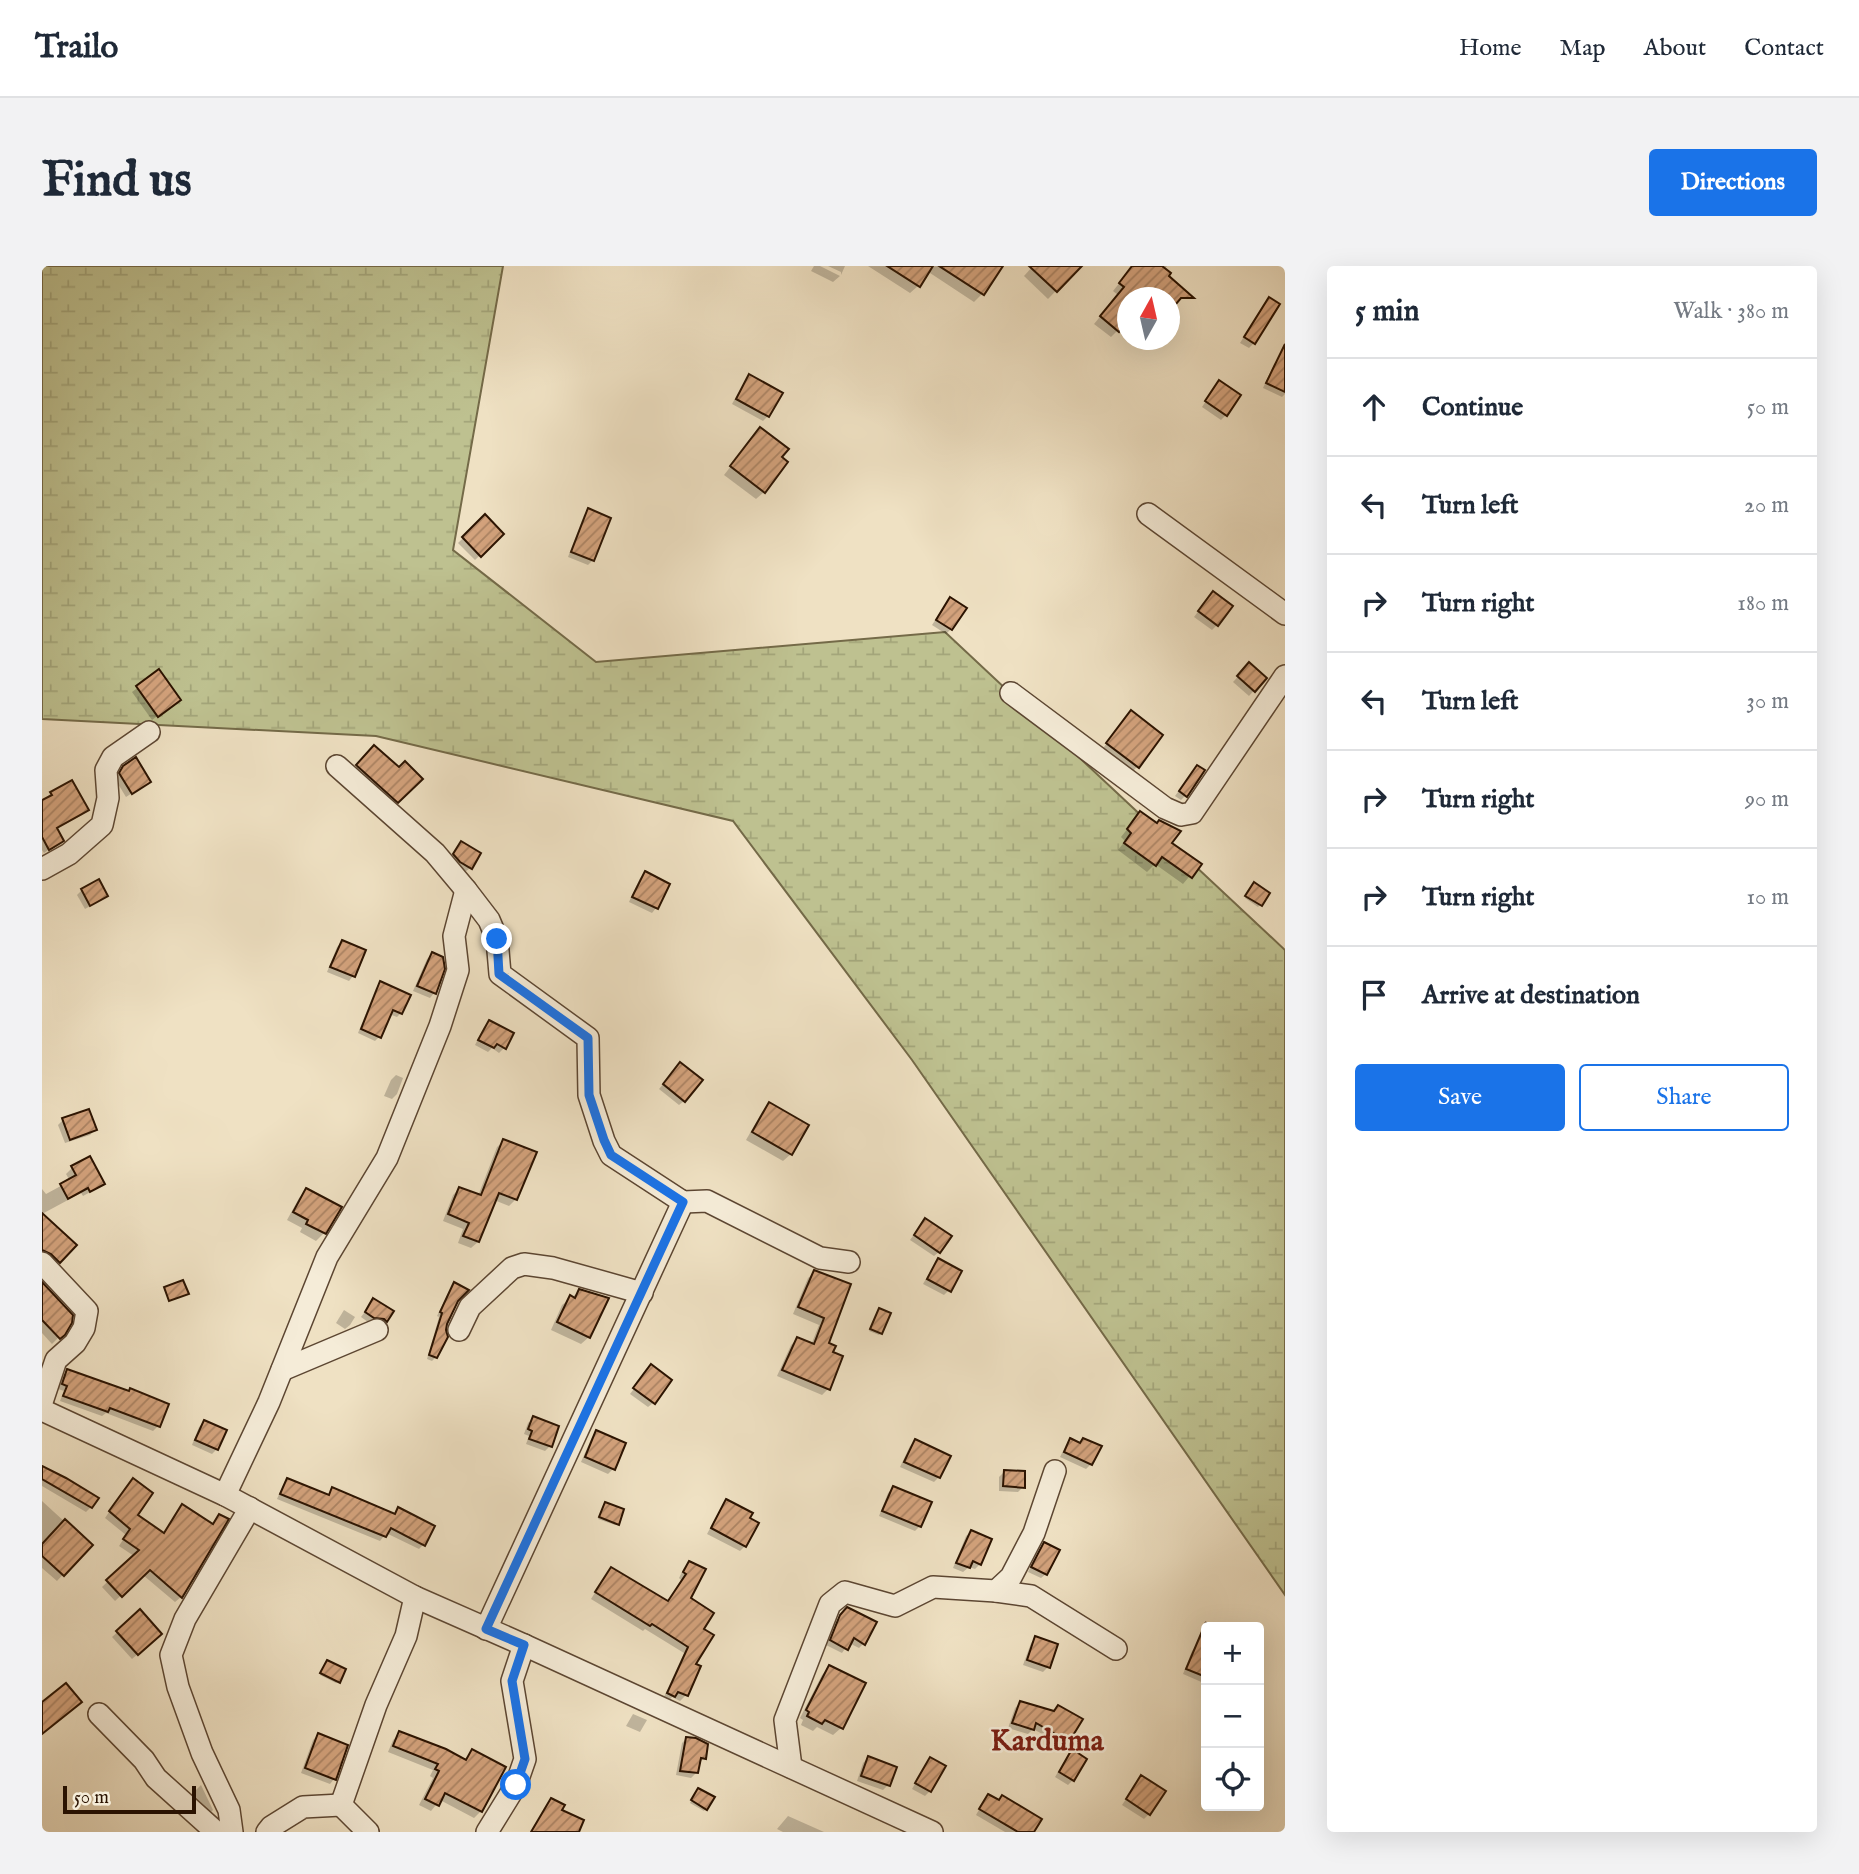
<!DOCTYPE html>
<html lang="en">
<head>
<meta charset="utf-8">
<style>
  body { margin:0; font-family:"IM FELL English",serif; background:#f2f2f3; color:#1f2937 }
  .controls { position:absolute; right:21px; bottom:21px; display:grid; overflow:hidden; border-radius:7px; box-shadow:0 7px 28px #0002 }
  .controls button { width:63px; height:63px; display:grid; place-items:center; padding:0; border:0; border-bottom:2px solid #e0e1e3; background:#fff; color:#1f2937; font:35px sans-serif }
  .compass { position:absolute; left:1075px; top:21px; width:63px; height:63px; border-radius:50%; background:#fff; box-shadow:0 7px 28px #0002; rotate:8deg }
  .scale { position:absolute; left:21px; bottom:18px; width:133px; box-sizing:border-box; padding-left:7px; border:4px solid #2b1301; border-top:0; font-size:19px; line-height:24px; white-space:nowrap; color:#2b1301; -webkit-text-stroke:5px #f5ecd8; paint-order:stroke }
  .stop { position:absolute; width:21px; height:21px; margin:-16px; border:5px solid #1a73e8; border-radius:50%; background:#fff }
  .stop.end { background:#1a73e8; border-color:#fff; box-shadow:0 2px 7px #0008 }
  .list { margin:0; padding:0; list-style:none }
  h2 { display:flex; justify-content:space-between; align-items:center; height:91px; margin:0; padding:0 28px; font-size:30px }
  h2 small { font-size:23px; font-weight:400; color:#747a83 }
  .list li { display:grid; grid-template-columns:46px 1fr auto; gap:21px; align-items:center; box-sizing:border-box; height:98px; padding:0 28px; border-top:2px solid #e0e1e3 }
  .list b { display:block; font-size:26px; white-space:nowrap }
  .list em { font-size:23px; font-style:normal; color:#747a83 }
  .actions { display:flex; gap:14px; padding:21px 28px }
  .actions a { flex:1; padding:16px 0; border:2px solid #1a73e8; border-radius:7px; text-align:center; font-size:24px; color:#1a73e8 }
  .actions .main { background:#1a73e8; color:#fff }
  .icon { flex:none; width:38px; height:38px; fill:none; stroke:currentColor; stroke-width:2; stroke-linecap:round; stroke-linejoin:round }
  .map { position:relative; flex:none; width:1243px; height:1566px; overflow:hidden; border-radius:7px }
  header { display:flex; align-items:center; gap:42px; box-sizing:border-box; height:98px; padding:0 35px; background:#fff; border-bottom:2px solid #e0e1e3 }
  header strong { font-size:33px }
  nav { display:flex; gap:38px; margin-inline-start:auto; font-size:24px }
  .intro { display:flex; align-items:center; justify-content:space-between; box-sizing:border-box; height:168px; padding:0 42px }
  h1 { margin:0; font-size:49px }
  .button { padding:18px 32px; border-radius:7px; background:#1a73e8; color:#fff; font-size:24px; font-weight:700 }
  main { display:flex; gap:42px; padding:0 42px }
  aside { flex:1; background:#fff; border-radius:7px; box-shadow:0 7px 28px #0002 }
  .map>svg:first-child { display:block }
  .wetland { fill:url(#wetland-marsh); stroke:#746a48; stroke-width:2 }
  .shadow { fill:#0003 }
  .building { fill:url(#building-hatch); stroke:#2b1301; stroke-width:2 }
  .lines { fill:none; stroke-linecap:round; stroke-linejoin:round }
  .minor-casing { stroke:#5c4632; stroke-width:24 }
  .minor { stroke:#f5ecd8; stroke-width:21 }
  .route { stroke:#1a73e8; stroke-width:9 }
  .labels { text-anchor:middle; stroke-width:5; stroke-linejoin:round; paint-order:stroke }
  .neighbourhood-label { font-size:30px; font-weight:bold; fill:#7a1f14; stroke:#f5ecd8 }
</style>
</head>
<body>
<header>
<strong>Trailo</strong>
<nav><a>Home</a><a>Map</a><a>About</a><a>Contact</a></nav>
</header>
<div class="intro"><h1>Find us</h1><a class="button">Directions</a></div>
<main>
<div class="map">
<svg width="1243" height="1566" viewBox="0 0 1243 1566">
  <defs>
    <pattern id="wetland-marsh" width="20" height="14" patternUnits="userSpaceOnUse" patternTransform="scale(1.75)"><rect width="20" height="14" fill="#bec190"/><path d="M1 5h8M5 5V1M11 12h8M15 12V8" fill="none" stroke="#a3a57a"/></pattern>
    <pattern id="building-hatch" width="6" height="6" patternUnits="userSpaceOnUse" patternTransform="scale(1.75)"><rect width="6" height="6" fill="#d3a27c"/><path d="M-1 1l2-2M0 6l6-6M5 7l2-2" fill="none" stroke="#ab8363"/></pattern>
  </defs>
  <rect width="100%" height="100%" fill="#efe1c3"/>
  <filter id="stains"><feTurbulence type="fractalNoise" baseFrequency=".00286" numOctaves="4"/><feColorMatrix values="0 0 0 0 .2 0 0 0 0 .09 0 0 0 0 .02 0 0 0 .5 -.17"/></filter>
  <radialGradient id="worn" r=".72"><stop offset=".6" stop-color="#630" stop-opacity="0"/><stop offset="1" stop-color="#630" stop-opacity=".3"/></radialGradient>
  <polygon class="wetland" points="0,0 461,0 411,284 554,396 903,366 1243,684 1243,1329 870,794 691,555 334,470 0,453"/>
  <g class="shadow">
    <polygon points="772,0 778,0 798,10 791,16 769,5"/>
    <polygon points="786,0 803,0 799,9 799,6"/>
    <polygon points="826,0 959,0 940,28 932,36 885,5 876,20 868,27"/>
    <polygon points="991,0 1032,0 1035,3 1006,33 982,10"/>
    <polygon points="1091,0 1125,0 1122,4 1124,10 1142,25 1128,42 1128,32 1086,32 1076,64 1069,71 1052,58 1076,29 1071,25"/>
    <polygon points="1227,33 1236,38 1212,77 1207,82 1198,77 1222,38"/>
    <polygon points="1237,93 1243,96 1243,128 1240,131 1221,122 1232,98"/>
    <polygon points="707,110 726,150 721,155 690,138 703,115"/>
    <polygon points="1173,121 1184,149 1179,154 1160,141"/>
    <polygon points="718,163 722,226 714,233 682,209"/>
    <polygon points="547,244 551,294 546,299 526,291 542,249"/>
    <polygon points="443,251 460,268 433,294 416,277"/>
    <polygon points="1166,332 1175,359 1170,364 1152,351"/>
    <polygon points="904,338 909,363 904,368 890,359"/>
    <polygon points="1207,399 1223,412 1207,430 1191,416"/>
    <polygon points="117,406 137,434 110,454 90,426"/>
    <polygon points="1089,447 1096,500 1088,508 1058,486"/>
    <polygon points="327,487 378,513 350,540 311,505"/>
    <polygon points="82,501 107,516 84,531 73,513"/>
    <polygon points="1151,506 1144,529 1139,534 1133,530"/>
    <polygon points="9,527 45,544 40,549 14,563 20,574 2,587 0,584 0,536 5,533 4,532"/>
    <polygon points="1098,547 1128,577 1157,599 1141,618 1113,598 1105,606 1076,584 1083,575 1079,571"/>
    <polygon points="419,578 428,602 423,606 413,600 407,594"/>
    <polygon points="603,607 614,642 610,647 587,636 598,612"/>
    <polygon points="1210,620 1218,639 1216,641 1203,632"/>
    <polygon points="40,624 64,630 59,634 43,643 35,629"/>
    <polygon points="300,676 311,710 307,715 285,706 295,681"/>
    <polygon points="390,688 392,727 388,732 371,725 385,693"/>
    <polygon points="339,717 359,747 355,751 347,748 337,771 333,775 316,767 334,722"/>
    <polygon points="447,756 462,782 457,787 450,782 446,786 433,779 442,761"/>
    <polygon points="634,803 642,835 637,839 617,823"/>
    <polygon points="354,809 361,812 355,828 350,833 342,830 349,814"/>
    <polygon points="728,838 749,888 741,895 704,874 720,846"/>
    <polygon points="21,854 53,864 48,869 23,877 16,859"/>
    <polygon points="462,875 474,933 467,940 452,934 436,976 429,982 416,977 421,963 401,955 411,929 417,923 436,930 455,881"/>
    <polygon points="30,902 60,917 54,923 41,930 39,927 0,948 0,923 4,928 28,915 24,908"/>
    <polygon points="264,924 282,967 274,975 258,966 260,962 245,954 257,932"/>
    <polygon points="0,950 32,979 11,1002 0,992"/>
    <polygon points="879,959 897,986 892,990 868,974"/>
    <polygon points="897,994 907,1024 902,1029 881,1018 892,999"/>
    <polygon points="773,1006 807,1019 785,1078 786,1123 780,1129 735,1110 749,1079 755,1073 769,1079 777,1059 751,1048 766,1012"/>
    <polygon points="0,1019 21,1067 10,1078 0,1067"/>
    <polygon points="412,1019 415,1034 403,1058 394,1091 390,1095 385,1093 397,1051 395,1050 408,1023"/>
    <polygon points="538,1025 547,1071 539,1078 509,1064 520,1039"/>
    <polygon points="331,1035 350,1046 339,1060 337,1058 326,1056 319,1051"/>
    <polygon points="302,1044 313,1051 308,1059 303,1063 294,1057"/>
    <polygon points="835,1046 839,1067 837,1069 827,1065"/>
    <polygon points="25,1105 116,1160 111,1165 64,1147 60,1150 18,1135 22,1125 16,1123 20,1110"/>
    <polygon points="605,1106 611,1137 606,1141 588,1128"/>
    <polygon points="491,1152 508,1180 503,1185 484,1178 487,1170 482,1168 486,1157"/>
    <polygon points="162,1156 175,1183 170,1188 150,1179 157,1161"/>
    <polygon points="555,1166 571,1203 566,1208 539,1196 550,1171"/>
    <polygon points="1041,1174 1049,1198 1044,1203 1018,1191 1024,1179 1028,1175 1036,1178"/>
    <polygon points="873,1175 897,1211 892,1216 858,1201 868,1180"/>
    <polygon points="0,1202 49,1241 44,1246 0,1220"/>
    <polygon points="962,1206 981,1221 976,1226 957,1225 957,1211"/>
    <polygon points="246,1214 285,1230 291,1224 352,1249 357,1244 381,1279 377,1283 344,1267 338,1275 235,1233 241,1219"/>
    <polygon points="85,1220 93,1249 121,1268 135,1246 170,1259 177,1250 139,1331 133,1336 101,1309 73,1335 60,1321 92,1290 77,1280 84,1269 63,1252"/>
    <polygon points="851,1222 878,1260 873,1265 837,1250 846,1227"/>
    <polygon points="0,1235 48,1279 15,1315 0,1302 0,1280 2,1278 0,1277"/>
    <polygon points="685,1235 703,1280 698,1285 665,1268 680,1240"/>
    <polygon points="563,1238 575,1258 573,1259 556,1253"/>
    <polygon points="929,1266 938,1298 933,1303 927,1301 921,1306 911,1302 924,1270"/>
    <polygon points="1002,1278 1004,1308 999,1312 986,1306 997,1283"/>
    <polygon points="648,1297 647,1332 659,1363 644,1429 638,1435 630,1431 626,1436 621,1433 642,1387 603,1363 601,1365 549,1333 564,1309 570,1303 625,1337 639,1314 637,1312 642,1302"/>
    <polygon points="805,1343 822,1377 817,1382 807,1377 800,1387 784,1379 793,1356"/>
    <polygon points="98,1346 113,1373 90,1393 70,1371"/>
    <polygon points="994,1372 1006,1401 1001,1406 981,1399 989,1377"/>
    <polygon points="1155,1380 1164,1384 1164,1418 1141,1408 1150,1385"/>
    <polygon points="283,1398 296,1415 294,1417 278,1409"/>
    <polygon points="787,1401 799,1462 791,1469 775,1461 771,1465 759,1459 761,1454 758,1452 780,1409"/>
    <polygon points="978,1437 1010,1446 1016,1441 1026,1475 1021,1479 991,1463 986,1468 966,1462 973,1442"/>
    <polygon points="591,1448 605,1454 598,1466 584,1460"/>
    <polygon points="358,1468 422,1495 430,1485 439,1545 432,1552 398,1534 389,1545 377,1539 391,1512 388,1510 391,1504 346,1486 351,1474"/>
    <polygon points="276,1469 292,1513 288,1518 259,1507 271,1474"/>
    <polygon points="645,1472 662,1492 657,1497 654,1507 649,1512 634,1509 640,1477"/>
    <polygon points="1030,1486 1031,1514 1026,1519 1013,1511 1025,1491"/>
    <polygon points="826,1492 846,1519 841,1524 815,1515 821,1497"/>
    <polygon points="888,1493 888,1525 883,1530 870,1523 884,1498"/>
    <polygon points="1099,1511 1107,1548 1102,1553 1080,1539"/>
    <polygon points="159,1519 171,1544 165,1550 146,1532"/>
    <polygon points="655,1526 670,1532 662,1545 648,1537"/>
    <polygon points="942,1535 990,1566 963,1566 934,1549"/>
    <polygon points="746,1550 782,1566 741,1566 735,1563"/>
  </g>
  <g class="building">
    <polygon points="845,0 891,0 878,21"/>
    <polygon points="897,0 961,0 942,29"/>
    <polygon points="987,0 1040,0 1015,26"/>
    <polygon points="1090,0 1120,0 1129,7 1127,10 1152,32 1139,32 1128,45 1128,32 1086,32 1086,56 1077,66 1058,50 1082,21 1077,17"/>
    <polygon points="1227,31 1238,38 1213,78 1202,71"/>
    <polygon points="1243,78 1243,126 1224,117"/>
    <polygon points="707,108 741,127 727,151 694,133"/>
    <polygon points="1177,114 1199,129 1185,150 1163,135"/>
    <polygon points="718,161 747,183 740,191 746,196 723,227 688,200"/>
    <polygon points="546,242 569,252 552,295 529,286"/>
    <polygon points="443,248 462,268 439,291 420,271"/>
    <polygon points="1171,325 1191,340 1176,360 1156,345"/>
    <polygon points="908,331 925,342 910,364 894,354"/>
    <polygon points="1207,396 1225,412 1213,426 1195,410"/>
    <polygon points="117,403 139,434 116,451 94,420"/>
    <polygon points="1089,444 1121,469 1097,502 1064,477"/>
    <polygon points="332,479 357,501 363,495 381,513 356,537 314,499"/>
    <polygon points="94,491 109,516 90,528 77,507 81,500"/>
    <polygon points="1155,499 1163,504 1145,531 1137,525"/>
    <polygon points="30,514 47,544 15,562 22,575 7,584 0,571 0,534 10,529 8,526"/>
    <polygon points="1098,545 1115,557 1117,554 1139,565 1130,577 1160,598 1150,612 1120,591 1114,600 1082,577 1089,567 1085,563"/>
    <polygon points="419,575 439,587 430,603 418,596 411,588"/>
    <polygon points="603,605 628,618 616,643 590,631"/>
    <polygon points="57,613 66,630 48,640 39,623"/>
    <polygon points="1212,616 1228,627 1220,640 1203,630"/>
    <polygon points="300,674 324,684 313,711 288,701"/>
    <polygon points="390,686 401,691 403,703 394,728 375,720"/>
    <polygon points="338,715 369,729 360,748 351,744 339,772 319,763"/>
    <polygon points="447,754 472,767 464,783 455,778 452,782 436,774"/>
    <polygon points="638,796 661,814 643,836 621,818"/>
    <polygon points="727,836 767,859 750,889 710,866"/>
    <polygon points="47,843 55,864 28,874 20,852"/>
    <polygon points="461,873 495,886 475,934 457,927 437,976 421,970 427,957 406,948 417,921 439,929"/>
    <polygon points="48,890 63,918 48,926 46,922 26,933 18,918 34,909 29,900"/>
    <polygon points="264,922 300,941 284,968 264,958 266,954 251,946"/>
    <polygon points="0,947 35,979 18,997 9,988 0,984"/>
    <polygon points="883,952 910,970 898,987 872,969"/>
    <polygon points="896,992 920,1005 909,1026 885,1013"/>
    <polygon points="772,1004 809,1018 787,1077 794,1080 791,1086 801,1090 788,1124 740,1104 755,1071 772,1078 782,1052 756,1041"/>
    <polygon points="141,1014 147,1028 127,1035 122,1021"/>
    <polygon points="0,1016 31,1049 30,1057 23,1069 18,1073 0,1054"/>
    <polygon points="412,1016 427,1024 416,1035 405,1058 404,1064 406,1071 395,1092 387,1089 400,1047 398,1046"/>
    <polygon points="537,1023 567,1032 548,1072 515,1056 528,1029 533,1032"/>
    <polygon points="331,1032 352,1045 345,1056 342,1053 332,1052 323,1046"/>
    <polygon points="837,1042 849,1047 840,1068 828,1063"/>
    <polygon points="609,1098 630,1114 613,1138 591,1122"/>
    <polygon points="25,1103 87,1125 88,1122 127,1138 118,1161 68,1142 66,1146 21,1130 25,1120 20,1118"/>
    <polygon points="491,1150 517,1160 510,1181 487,1173 490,1165 486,1163"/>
    <polygon points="162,1154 185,1164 176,1184 153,1174"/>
    <polygon points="554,1164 584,1177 573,1204 543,1191"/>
    <polygon points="1028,1172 1038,1177 1041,1172 1060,1180 1050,1199 1022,1186"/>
    <polygon points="873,1173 909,1190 898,1212 862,1196"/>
    <polygon points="0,1200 24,1212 57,1232 50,1242 0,1213"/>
    <polygon points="962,1204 983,1205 983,1222 961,1220"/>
    <polygon points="91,1212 111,1227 96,1249 122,1267 140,1238 171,1258 177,1248 187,1253 140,1332 108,1304 80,1331 64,1314 97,1284 81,1273 88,1263 67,1245"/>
    <polygon points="245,1212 287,1229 290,1221 353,1248 356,1241 393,1260 383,1280 349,1262 344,1271 238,1228"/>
    <polygon points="851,1220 890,1236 879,1261 840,1245"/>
    <polygon points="684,1233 711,1247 708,1252 717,1257 704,1281 669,1262"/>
    <polygon points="563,1236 582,1243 577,1259 557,1251"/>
    <polygon points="23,1253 51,1279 22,1310 0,1290 0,1278"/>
    <polygon points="929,1264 950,1273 939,1299 931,1295 928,1302 914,1297"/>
    <polygon points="1002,1276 1018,1284 1005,1309 989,1301"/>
    <polygon points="647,1295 664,1303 649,1332 672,1347 662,1363 672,1369 654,1398 659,1400 646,1430 636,1426 633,1431 625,1427 646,1381 610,1358 608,1360 553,1326 569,1301 626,1335 644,1308 641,1306"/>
    <polygon points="805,1341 835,1356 823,1379 812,1372 806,1384 788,1374 798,1349"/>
    <polygon points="98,1343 120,1368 96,1389 74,1365"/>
    <polygon points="1164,1356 1164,1411 1144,1403"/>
    <polygon points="993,1370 1016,1378 1008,1402 985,1394"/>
    <polygon points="285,1394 304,1403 298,1417 278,1407"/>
    <polygon points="787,1399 824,1417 801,1463 783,1454 780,1458 765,1450 767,1446 764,1444"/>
    <polygon points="24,1417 40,1436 0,1468 0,1436"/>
    <polygon points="978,1435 1012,1445 1016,1439 1041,1453 1027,1476 994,1457 992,1464 970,1457"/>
    <polygon points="357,1465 404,1483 424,1494 430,1483 464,1501 440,1546 403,1527 397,1540 383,1533 397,1505 393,1503 396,1498 351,1480"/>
    <polygon points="276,1467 306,1479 294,1514 263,1502"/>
    <polygon points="644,1471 654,1472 666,1478 664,1493 659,1492 656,1507 638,1505"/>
    <polygon points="1030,1483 1045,1493 1032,1515 1017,1506"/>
    <polygon points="826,1490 855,1501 848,1520 819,1510"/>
    <polygon points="888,1491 904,1500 889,1526 873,1517"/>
    <polygon points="1099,1509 1124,1525 1108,1549 1084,1533"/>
    <polygon points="656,1522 673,1531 665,1544 649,1534"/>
    <polygon points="946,1528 957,1534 960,1529 1000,1553 992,1566 976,1566 937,1543"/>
    <polygon points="509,1532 523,1539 520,1544 542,1554 537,1566 489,1566"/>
  </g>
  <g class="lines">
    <defs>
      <g id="minor">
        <polyline points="1106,248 1243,348"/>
        <polyline points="969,427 1123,542 1139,549 1150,547 1243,410"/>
        <polyline points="295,500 393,587 424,624 447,654 455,673 458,708 546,772 547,829 562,875 569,889 641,936 665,935 778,992 807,996"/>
        <polyline points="0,603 27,588 60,559 66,532 64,504 71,491 107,466"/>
        <polyline points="0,997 45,1045 42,1062 33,1077 14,1094 0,1136"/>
        <polyline points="417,1064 428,1041 470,1002 482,998 511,1002 600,1027"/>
        <polyline points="240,1104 335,1064"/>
        <polyline points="0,1144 183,1229 373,1331 482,1379 890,1566"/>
        <polyline points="183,1229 227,1136 285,991 345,892 398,760 416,704 412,670 424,624"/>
        <polyline points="954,1325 989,1330 1074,1383"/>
        <polyline points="444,1363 641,936"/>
        <polyline points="57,1448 102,1494 114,1512 174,1566"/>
        <polyline points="749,1501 743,1454 788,1338 803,1326 853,1340 891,1321 954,1325 969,1311 992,1267 1013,1205"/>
        <polyline points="190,1566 187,1544 160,1487 136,1421 129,1389 143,1353 208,1242"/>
        <polyline points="225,1566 229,1561 261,1541 299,1539"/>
        <polyline points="326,1566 299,1539 334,1439 364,1370 373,1331"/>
        <polyline points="445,1566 474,1519 483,1493 470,1415 482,1379"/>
      </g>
    </defs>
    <use href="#minor" class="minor-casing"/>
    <use href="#minor" class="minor"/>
  </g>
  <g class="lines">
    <polyline class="route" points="455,673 457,708 546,772 547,829 562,874 569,889 641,936 444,1363 482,1379 470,1415 483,1493 474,1519"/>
  </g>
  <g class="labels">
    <g class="neighbourhood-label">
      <text x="1005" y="1484">Karduma</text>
    </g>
  </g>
  <rect width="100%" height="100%" filter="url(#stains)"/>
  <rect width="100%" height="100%" fill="url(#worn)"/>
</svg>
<div class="controls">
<button>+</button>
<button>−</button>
<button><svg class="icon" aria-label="locate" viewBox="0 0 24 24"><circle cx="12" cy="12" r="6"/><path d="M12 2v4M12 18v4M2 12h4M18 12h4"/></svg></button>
</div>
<svg class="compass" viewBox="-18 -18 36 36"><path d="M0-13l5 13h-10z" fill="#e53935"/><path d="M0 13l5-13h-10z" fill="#747a83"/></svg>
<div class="scale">50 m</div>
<div class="stop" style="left:474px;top:1519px"></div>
<div class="stop end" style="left:455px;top:673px"></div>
</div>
<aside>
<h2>5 min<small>Walk · 380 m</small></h2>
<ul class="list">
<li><svg class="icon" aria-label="ahead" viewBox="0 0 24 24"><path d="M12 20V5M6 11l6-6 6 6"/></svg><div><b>Continue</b></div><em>50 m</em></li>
<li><svg class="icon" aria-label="left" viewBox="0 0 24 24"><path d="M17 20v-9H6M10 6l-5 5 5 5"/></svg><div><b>Turn left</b></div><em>20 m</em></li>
<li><svg class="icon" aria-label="right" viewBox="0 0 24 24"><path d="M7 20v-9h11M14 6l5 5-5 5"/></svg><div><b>Turn right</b></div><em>180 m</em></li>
<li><svg class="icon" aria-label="left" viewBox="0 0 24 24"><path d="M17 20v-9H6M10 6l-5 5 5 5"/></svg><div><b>Turn left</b></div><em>30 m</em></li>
<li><svg class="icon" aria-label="right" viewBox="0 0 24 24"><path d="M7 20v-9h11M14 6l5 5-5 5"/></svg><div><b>Turn right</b></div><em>90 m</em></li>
<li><svg class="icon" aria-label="right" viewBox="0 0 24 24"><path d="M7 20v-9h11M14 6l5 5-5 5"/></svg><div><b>Turn right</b></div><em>10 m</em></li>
<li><svg class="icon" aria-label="arrive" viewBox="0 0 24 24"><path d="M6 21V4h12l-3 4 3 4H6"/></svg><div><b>Arrive at destination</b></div></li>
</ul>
<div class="actions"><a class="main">Save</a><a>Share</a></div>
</aside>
</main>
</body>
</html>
